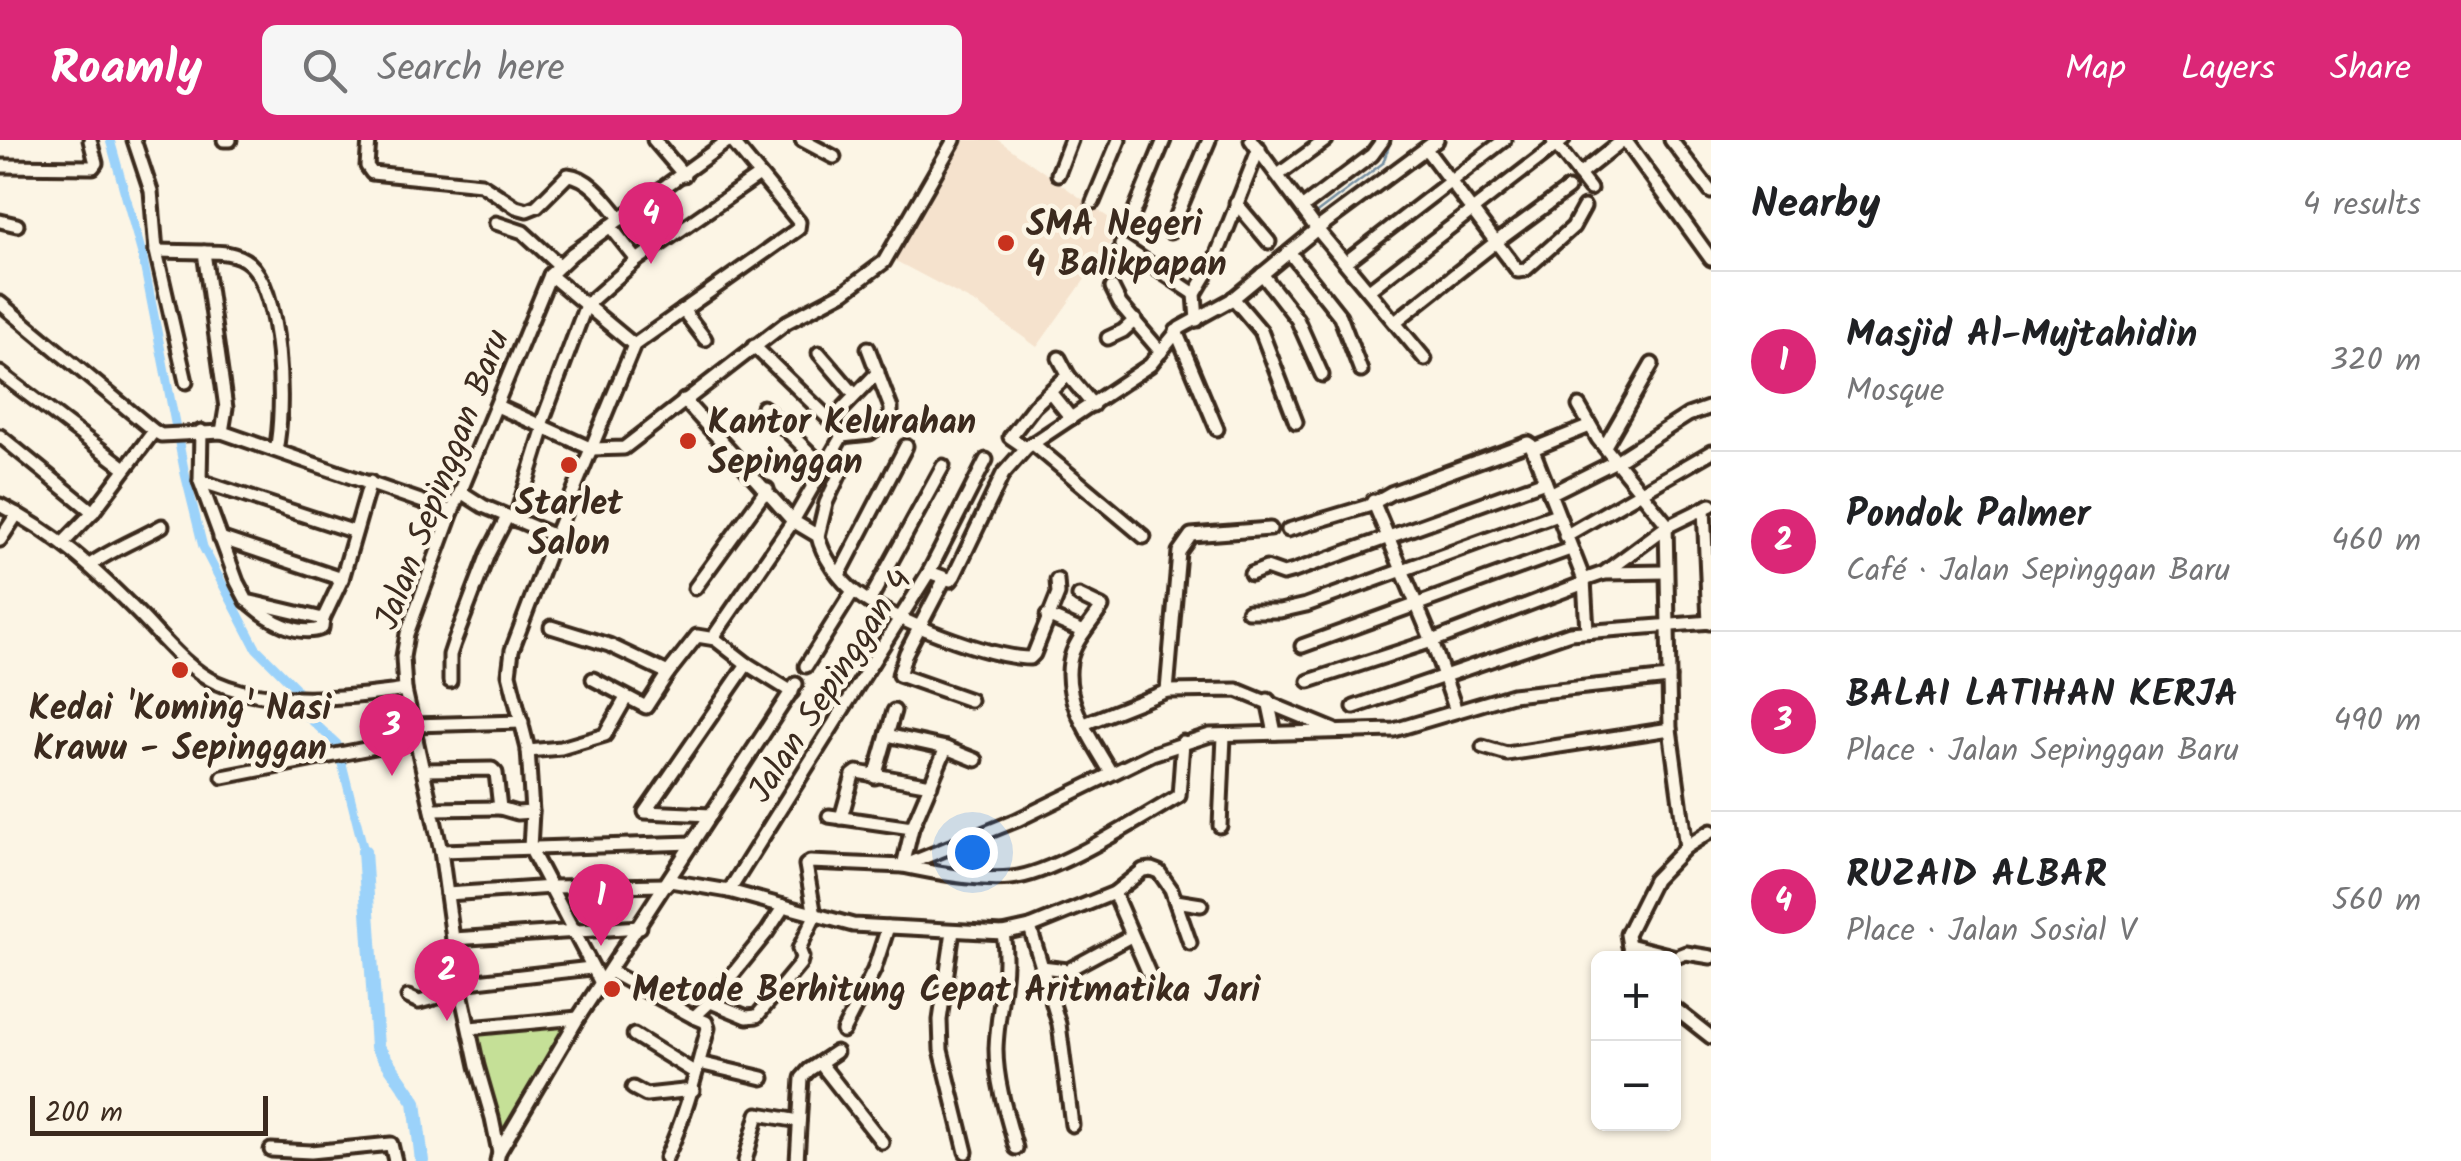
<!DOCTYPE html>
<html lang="en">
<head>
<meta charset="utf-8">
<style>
  body { margin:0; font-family:Kalam,sans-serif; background:#f6f6f6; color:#202124 }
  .controls { position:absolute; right:30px; bottom:30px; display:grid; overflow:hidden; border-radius:15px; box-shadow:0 2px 8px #0004 }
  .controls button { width:90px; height:90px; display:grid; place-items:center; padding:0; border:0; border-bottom:2px solid #e0e0e0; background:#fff; color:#202124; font:50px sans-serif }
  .scale { position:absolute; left:30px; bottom:25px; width:238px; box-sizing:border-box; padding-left:10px; border:5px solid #3b2a1e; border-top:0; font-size:28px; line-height:35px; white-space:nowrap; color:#3b2a1e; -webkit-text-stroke:8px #fcf5e5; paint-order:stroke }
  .you { position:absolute; left:972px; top:712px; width:35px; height:35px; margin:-25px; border:8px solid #fff; border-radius:50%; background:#1a73e8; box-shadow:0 0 0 15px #1a73e833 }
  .badge { display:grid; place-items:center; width:65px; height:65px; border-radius:50%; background:#db2777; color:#fff; font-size:32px; font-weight:700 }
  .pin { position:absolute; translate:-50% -82px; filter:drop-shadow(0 2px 5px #0008) }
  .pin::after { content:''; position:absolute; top:52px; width:35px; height:30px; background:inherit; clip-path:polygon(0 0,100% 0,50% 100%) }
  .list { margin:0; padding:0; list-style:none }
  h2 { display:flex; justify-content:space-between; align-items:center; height:130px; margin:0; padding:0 40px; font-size:42px }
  h2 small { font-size:32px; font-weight:400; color:#757577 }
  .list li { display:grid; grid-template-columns:65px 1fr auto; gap:30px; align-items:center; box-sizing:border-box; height:180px; padding:0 40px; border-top:2px solid #e0e0e0 }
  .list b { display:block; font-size:38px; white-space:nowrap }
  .list p { margin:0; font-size:32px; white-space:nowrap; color:#757577 }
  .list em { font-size:32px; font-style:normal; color:#757577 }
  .icon { flex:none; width:55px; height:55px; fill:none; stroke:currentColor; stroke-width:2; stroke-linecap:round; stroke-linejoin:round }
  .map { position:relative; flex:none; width:1711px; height:1021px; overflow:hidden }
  header { display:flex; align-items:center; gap:60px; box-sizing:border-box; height:140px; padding:0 50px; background:#db2777; color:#fff }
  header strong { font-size:48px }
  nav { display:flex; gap:55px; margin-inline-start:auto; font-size:35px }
  .search { width:700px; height:90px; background:#f6f6f6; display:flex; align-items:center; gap:25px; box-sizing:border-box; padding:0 35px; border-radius:15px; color:#757577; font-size:38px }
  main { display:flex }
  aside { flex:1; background:#fff }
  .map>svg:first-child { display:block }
  .built { fill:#f5e2cd }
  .green { fill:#c5e097; stroke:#80855a; stroke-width:2.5 }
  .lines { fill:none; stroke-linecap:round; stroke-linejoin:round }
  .stream { stroke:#758fa2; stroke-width:2.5 }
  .canal { stroke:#9bd2fa; stroke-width:9 }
  .river { stroke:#9bd2fa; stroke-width:14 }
  .minor-casing { stroke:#3b2a1e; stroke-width:19 }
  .minor { stroke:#fcf5e5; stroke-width:11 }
  .poi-dot { fill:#c8321e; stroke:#fcf5e5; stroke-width:4 }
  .labels { text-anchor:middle; stroke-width:9; stroke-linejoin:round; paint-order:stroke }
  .poi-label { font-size:35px; font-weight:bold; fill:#3b2a1e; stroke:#fcf5e5; text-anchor:start }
  .street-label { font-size:35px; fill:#3b2a1e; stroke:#fcf5e5 }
</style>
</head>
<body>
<header>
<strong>Roamly</strong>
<div class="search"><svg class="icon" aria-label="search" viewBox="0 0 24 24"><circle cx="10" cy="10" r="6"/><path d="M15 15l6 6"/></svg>Search here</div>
<nav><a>Map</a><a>Layers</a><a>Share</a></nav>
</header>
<main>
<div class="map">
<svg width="1711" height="1021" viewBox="0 0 1711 1021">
  <rect width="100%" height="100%" fill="#fcf5e5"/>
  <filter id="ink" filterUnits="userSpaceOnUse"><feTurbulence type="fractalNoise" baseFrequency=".01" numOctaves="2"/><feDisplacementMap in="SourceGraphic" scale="20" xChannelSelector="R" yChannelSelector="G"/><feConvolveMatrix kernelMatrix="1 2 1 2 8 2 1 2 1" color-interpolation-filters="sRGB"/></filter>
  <g filter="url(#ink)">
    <polygon class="built" points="958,0 998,0 1122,87 1037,207 977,164 892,119"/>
    <polygon class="green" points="570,883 501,1000 474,892"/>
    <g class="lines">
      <polyline class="stream" points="1314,75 1383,23 1391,0"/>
      <polyline class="canal" points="110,0 142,114 185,334 203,407 256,508 295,547 308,577 337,604 364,711"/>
      <polyline class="river" points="364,711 377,907 415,962 422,1021"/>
      <defs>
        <g id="minor">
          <polyline points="134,0 151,51 156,111 186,242"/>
          <polyline points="224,0 230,0"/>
          <path d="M369 0 367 26 372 33 481 44 516 67 527 70 537 66 568 35C590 37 607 62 621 79"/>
          <polyline points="654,0 684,35"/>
          <polyline points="802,0 834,17"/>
          <polyline points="1251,0 1317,89 1425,219"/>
          <polyline points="1625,0 1711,119"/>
          <polyline points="1671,0 1711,52"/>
          <polyline points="1553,1 1590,49"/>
          <polyline points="0,26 93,27 96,23 90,0"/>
          <polyline points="1058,34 1071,0"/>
          <polyline points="1278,35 1326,0"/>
          <polyline points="1579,35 1623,0"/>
          <polyline points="1568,49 1496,102 1518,131 1525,130 1573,87 1584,67"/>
          <polyline points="1093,62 1119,0"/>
          <polyline points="1236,63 1269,102"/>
          <polyline points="1303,67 1372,15 1383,0"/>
          <polyline points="1133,75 1164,0"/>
          <polyline points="0,81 17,85"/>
          <polyline points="496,83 523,92 559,125"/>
          <polyline points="610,86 637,120"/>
          <polyline points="1170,92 1209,0"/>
          <polyline points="1121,105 1195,154"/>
          <polyline points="156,111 204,112 226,268 222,292"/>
          <path d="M204 112C220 112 236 112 249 123 282 152 285 269 276 310"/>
          <polyline points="1290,113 1340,176 1361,231"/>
          <polyline points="1346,122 1504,0"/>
          <polyline points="1262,134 1297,179 1322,235"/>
          <polyline points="550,135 634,205"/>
          <polyline points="1112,148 1120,164 1161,212"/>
          <polyline points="1369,150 1563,0"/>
          <polyline points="1233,158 1261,191 1296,282"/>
          <polyline points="0,163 154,291"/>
          <polyline points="683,170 705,199"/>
          <polyline points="1197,180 1195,154 1214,122 1259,8"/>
          <polyline points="1395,182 1496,102 1426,9"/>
          <polyline points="1176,191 1217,289"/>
          <polyline points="1108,198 1123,191 1135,180"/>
          <polyline points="754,206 831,281 842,296"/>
          <path d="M868 208 891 268V277L870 293 842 296 793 381 818 396C822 415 840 441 856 453 888 478 989 518 1030 518L1034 514 1058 454 1057 440"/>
          <polyline points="819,213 855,255"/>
          <polyline points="1059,218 1068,235 1093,265"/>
          <polyline points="0,233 125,328"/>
          <polyline points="1050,252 1071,278"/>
          <polyline points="684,260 793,381 716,493 715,499 747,524 792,552"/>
          <polyline points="497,266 592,309 624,308 787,182 844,152 884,122 954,0"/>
          <polyline points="1579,266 1598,299 1666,383 1670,589 1686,707"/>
          <polyline points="763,267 825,328"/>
          <polyline points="831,281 878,232"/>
          <polyline points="541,285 586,165 637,120 758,36"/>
          <polyline points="201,291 200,341 237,442 247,461 323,479 342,439 370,342"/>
          <polyline points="0,296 93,372"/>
          <polyline points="1032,303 1144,397"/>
          <polyline points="1605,306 1652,224"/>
          <polyline points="1026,308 1010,297 1034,266 1068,235"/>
          <polyline points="1533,309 1590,286"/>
          <polyline points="200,341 355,392"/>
          <polyline points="461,352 483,366 555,396 634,205 798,89 799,82 731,0"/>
          <polyline points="1550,354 1616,321 1688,275 1711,267"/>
          <polyline points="1373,361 1432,501 1456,571"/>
          <path d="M0 365C60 396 91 426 137 472 161 496 186 529 217 543 268 566 351 558 405 550"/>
          <polyline points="1704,368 1709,483"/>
          <polyline points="515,380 544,287"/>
          <polyline points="1288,390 1368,366 1391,353 1528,303 1531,305 1584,440 1587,491"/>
          <polyline points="555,396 512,510 509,534 528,609 532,672 530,708 602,845"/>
          <polyline points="818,396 826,363 844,325"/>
          <polyline points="1565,396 1711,312"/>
          <polyline points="220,398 342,439"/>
          <polyline points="0,400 17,374"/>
          <polyline points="64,402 93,372 154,291 161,295 222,292 452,372"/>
          <path d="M90 425C113 409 137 400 162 386"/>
          <polyline points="929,432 951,440 954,436 1003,334 1026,308 1150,225 1180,188 1231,160 1317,89 1437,0"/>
          <polyline points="1605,433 1666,432"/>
          <polyline points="1251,434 1266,428 1283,434 1294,431 1545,341"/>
          <polyline points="839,435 906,306"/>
          <polyline points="945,438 906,513 899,535 970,560"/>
          <polyline points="1584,440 1604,433 1666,387 1711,365"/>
          <polyline points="695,448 767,349"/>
          <path d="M1079 456 1102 467C1091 484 1073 502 1070 522 1063 562 1093 601 1111 633"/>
          <polyline points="869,462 943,326"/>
          <path d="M251 464C268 479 298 498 322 488L323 479"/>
          <polyline points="1248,471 1280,471 1306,465 1557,374"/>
          <polyline points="1047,476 1084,492"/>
          <polyline points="551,487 609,505 668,533 697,496 715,499"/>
          <polyline points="1302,506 1570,409"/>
          <polyline points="806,526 853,451"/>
          <polyline points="593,539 646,567 668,533"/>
          <polyline points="450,541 450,515 454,503 488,414 507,377"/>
          <polyline points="1309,541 1432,501 1584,443"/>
          <polyline points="1167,551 1237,550 1334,590"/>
          <polyline points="1268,560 1275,593"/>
          <polyline points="1354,567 1570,493 1711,482"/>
          <polyline points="1084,584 1167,551 1179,412 1191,395 1270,389"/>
          <polyline points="413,585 522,582"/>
          <polyline points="887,595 946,608 976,620"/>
          <polyline points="1483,607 1507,614 1670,589"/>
          <path d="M946 608 912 688 903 726C935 733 979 741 1011 738 1053 735 1141 678 1179 656L1183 602"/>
          <polyline points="528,611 561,608 605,595 626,558"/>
          <polyline points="425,630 492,629 496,633 500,668 517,673 532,672"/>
          <polyline points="223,637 416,599"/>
          <polyline points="875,637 894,571"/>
          <polyline points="432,669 500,668"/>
          <polyline points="711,675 645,672 747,524"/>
          <polyline points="829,676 912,688"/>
          <polyline points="841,678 853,635 857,632 931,645"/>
          <polyline points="1220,686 1224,596"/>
          <polyline points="441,711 693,703"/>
          <polyline points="670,741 729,751 853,785 1003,793 1030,787 1114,753 1143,730 1151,729 1159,732 1171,749 1190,803"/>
          <polyline points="729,751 929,432 986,320"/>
          <polyline points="1114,753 1150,836"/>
          <polyline points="447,754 552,747 666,745"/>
          <polyline points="1176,761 1201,765"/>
          <polyline points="784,766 767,792 711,861 713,863 747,877 757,876 800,824 802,817 799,809 815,776 806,725 810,722 903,726 1017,680 1152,614 1210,595 1394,590 1512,555 1669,538"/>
          <polyline points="1030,787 1059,884 1072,985"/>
          <polyline points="953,791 940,880 941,910 966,1012"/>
          <path d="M1003 793C1010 833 997 869 996 909 996 942 1007 976 1016 1008"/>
          <polyline points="453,799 640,787"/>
          <polyline points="1629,805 1676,817 1686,813 1711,817"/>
          <polyline points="1631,818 1627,794 1654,740 1686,707 1711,691"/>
          <polyline points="1041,827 1068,830 1131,796"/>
          <polyline points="611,832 694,877 711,861"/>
          <polyline points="459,843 591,828"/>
          <polyline points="408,857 419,862 461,851"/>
          <polyline points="1674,868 1711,897"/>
          <polyline points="470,888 578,878"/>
          <polyline points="843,891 874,830 888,787"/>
          <polyline points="634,895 694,932"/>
          <polyline points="699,923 763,938"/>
          <polyline points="820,923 882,1002"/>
          <polyline points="633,948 646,955 693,950"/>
          <polyline points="271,1010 311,1012 391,1004 395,1021"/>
          <polyline points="499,1012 578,878 796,544"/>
          <path d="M666 1018C686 976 696 932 708 888L706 882 694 877"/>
          <polyline points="497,1021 499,1012 492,978 477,926 459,843 441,711 405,550 403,517 407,494 452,372 550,135 572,114 729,0"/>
          <polyline points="745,1021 758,974 799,981"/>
          <polyline points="797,1021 802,938 809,930 836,912"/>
        </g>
      </defs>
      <use href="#minor" class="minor-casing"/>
      <use href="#minor" class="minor"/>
    </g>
  </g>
  <g class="poi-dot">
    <circle cx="1006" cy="103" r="10"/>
    <circle cx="688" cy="301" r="10"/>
    <circle cx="569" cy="325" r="10"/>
    <circle cx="180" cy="530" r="10"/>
    <circle cx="612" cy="849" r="10"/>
  </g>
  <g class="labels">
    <g class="poi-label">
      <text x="1026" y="95">SMA Negeri<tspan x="1026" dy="40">4 Balikpapan</tspan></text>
      <text x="708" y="293">Kantor Kelurahan<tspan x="708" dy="40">Sepinggan</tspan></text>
      <text x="569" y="374" text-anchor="middle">Starlet<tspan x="569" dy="40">Salon</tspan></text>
      <text x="180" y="579" text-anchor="middle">Kedai 'Koming' Nasi<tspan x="180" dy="40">Krawu - Sepinggan</tspan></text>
      <text x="632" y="861">Metode Berhitung Cepat Aritmatika Jari</text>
    </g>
    <g class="street-label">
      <text transform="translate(441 339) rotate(-69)" y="12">Jalan Sepinggan Baru</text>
      <text transform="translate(829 545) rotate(-57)" y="12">Jalan Sepinggan 4</text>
    </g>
  </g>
</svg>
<div class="controls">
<button>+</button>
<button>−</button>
</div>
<div class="scale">200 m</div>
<div class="you"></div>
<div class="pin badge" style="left:601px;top:806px">1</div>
<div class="pin badge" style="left:447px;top:881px">2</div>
<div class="pin badge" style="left:392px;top:636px">3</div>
<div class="pin badge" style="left:651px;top:124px">4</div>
</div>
<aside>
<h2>Nearby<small>4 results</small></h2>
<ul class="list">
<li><span class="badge">1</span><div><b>Masjid Al-Mujtahidin</b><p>Mosque</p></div><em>320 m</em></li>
<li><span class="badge">2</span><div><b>Pondok Palmer</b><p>Café · Jalan Sepinggan Baru</p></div><em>460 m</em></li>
<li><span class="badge">3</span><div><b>BALAI LATIHAN KERJA</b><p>Place · Jalan Sepinggan Baru</p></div><em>490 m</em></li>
<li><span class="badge">4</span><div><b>RUZAID ALBAR</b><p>Place · Jalan Sosial V</p></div><em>560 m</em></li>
</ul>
</aside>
</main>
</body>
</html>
